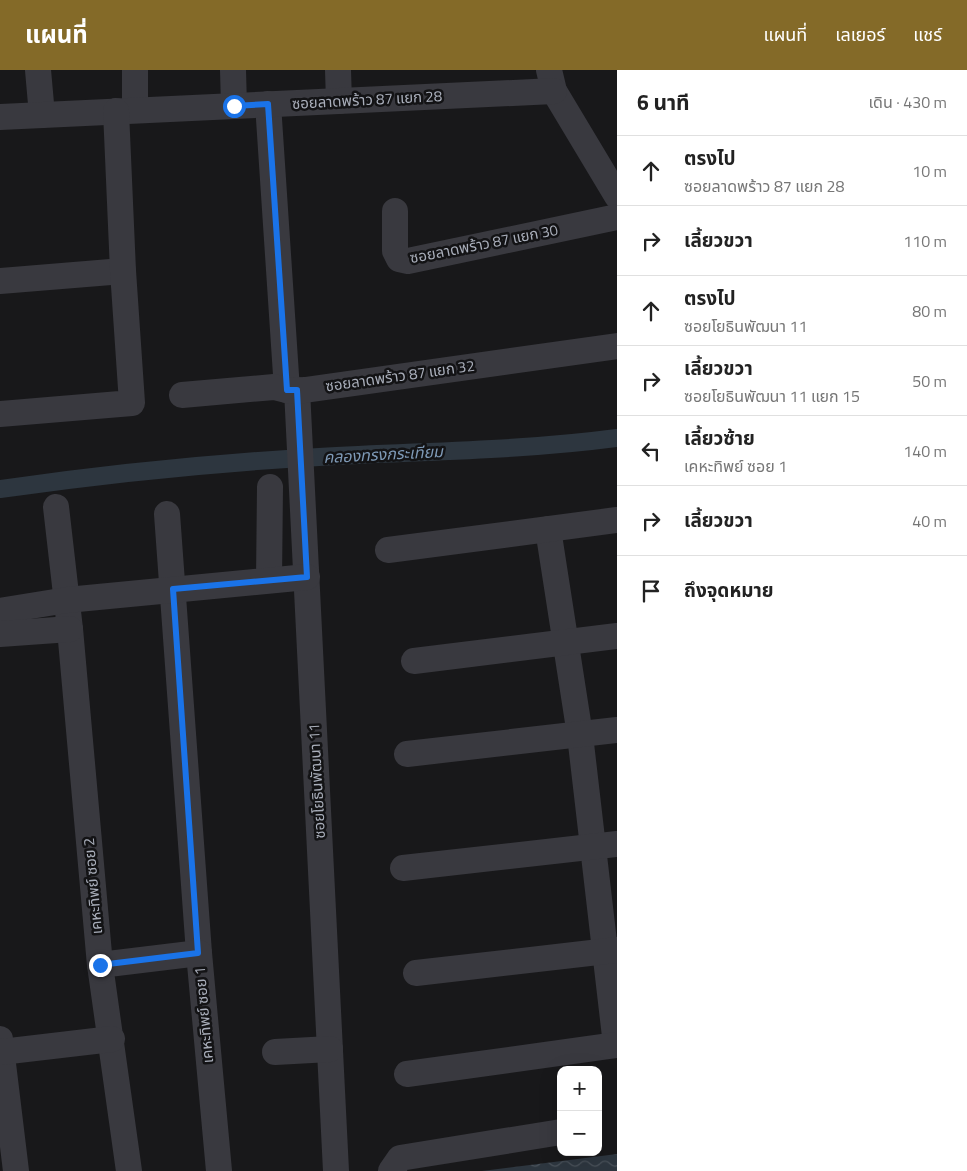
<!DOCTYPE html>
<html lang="th">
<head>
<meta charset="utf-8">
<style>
  body { margin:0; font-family:"Titillium Web","Noto Sans Thai",sans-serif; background:#f2f2f2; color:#222 }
  .controls { position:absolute; right:15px; bottom:15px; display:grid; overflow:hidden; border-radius:10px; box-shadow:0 5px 20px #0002 }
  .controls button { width:45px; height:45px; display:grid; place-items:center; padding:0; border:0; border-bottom:1px solid #e0e0e0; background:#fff; color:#222; font:25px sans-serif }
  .stop { position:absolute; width:15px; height:15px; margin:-11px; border:4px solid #1a73e8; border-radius:50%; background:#fff }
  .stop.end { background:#1a73e8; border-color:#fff; box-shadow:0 1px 5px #0008 }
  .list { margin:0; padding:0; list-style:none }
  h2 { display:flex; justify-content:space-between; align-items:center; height:65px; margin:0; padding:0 20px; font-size:21px }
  h2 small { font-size:16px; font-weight:400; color:#767676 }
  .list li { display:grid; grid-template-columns:32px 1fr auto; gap:15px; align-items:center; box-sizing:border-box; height:70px; padding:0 20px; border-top:1px solid #e0e0e0 }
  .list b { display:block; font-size:19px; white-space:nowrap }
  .list p { margin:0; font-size:16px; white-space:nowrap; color:#767676 }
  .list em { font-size:16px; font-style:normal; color:#767676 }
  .icon { flex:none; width:28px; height:28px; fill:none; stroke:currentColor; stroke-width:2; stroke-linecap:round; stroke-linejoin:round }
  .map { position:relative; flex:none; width:617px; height:1101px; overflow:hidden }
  header { display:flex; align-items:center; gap:30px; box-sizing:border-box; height:70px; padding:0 25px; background:#846a28; color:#fff }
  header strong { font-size:24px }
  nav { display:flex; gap:28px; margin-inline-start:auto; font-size:18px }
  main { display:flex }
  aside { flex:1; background:#fff }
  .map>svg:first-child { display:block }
  .water { fill:url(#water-waves) }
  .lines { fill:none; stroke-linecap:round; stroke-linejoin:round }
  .canal { stroke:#2d363f; stroke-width:18 }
  .minor { stroke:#39393f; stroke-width:26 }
  .route { stroke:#1a73e8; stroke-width:6 }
  .labels { text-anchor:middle; stroke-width:5; stroke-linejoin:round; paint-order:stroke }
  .street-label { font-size:15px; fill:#a9aeba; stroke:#131315 }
  .water-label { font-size:16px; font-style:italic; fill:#7f9ab7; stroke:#131315 }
</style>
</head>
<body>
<header>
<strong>แผนที่</strong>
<nav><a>แผนที่</a><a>เลเยอร์</a><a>แชร์</a></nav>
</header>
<main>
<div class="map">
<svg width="617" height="1101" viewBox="0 0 617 1101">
  <defs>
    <pattern id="water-waves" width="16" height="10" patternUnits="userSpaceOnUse" patternTransform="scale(1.25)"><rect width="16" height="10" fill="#2d363f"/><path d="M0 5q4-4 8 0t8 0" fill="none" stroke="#495159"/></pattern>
  </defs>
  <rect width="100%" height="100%" fill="#18181a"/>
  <polygon class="water" points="617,1084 617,1101 482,1101"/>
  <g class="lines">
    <path class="canal" d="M0 419C106 404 212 393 319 387 419 381 519 381 617 368"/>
    <g class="minor">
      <polyline points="38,0 42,45"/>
      <polyline points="135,0 135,40"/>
      <polyline points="233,0 234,36"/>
      <polyline points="338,0 339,31"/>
      <polyline points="549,0 554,21 617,126"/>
      <polyline points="268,34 287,320"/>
      <polyline points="0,47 554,21"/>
      <polyline points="395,141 395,181 399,189 408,191 617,147"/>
      <polyline points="0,211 123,201"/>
      <polyline points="297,320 336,1101"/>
      <polyline points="182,325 274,317 290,321 305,320 617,276"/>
      <polyline points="0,344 132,333 123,201 116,41"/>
      <polyline points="56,437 70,559 100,895 129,1101"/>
      <polyline points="167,444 199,883 219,1101"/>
      <polyline points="548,459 580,665 616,975"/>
      <polyline points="388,480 617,450"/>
      <polyline points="269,510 270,417"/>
      <polyline points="0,541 67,530 307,507"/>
      <polyline points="0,564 70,559"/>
      <polyline points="414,591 617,566"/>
      <polyline points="407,684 617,660"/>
      <polyline points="403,798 617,774"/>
      <polyline points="100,895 199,883"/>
      <polyline points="416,903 617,880"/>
      <polyline points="0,969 16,1101"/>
      <polyline points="1,982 112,969"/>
      <polyline points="275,982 330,979"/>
      <polyline points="407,1004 617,975"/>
      <polyline points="391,1101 400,1088 561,1062"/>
    </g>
  </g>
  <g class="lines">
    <polyline class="route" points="100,895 198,883 173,519 307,507 297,320 287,320 268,34 234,36"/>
  </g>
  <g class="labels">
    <g class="street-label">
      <text transform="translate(367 30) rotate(-3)" y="5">ซอยลาดพร้าว 87 แยก 28</text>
      <text transform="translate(484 174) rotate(-11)" y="5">ซอยลาดพร้าว 87 แยก 30</text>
      <text transform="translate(400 306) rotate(-8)" y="5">ซอยลาดพร้าว 87 แยก 32</text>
      <text transform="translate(317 711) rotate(-93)" y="5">ซอยโยธินพัฒนา 11</text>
      <text transform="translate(93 816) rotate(-95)" y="5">เคหะทิพย์ ซอย 2</text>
      <text transform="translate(204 945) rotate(-95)" y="5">เคหะทิพย์ ซอย 1</text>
    </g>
    <g class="water-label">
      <text transform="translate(383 384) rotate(-3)" y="6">คลองทรงกระเทียม</text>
    </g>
  </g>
</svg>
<div class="controls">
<button>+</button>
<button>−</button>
</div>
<div class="stop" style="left:234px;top:36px"></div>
<div class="stop end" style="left:100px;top:895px"></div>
</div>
<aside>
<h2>6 นาที<small>เดิน · 430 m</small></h2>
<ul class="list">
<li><svg class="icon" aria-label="ahead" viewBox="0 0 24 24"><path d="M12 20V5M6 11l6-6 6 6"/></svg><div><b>ตรงไป</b><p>ซอยลาดพร้าว 87 แยก 28</p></div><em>10 m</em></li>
<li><svg class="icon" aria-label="right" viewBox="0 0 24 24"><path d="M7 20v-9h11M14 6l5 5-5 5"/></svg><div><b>เลี้ยวขวา</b></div><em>110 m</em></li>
<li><svg class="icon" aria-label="ahead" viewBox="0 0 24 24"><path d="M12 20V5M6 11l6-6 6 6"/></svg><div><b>ตรงไป</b><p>ซอยโยธินพัฒนา 11</p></div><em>80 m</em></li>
<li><svg class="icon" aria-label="right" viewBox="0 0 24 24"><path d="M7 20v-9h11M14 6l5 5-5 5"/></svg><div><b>เลี้ยวขวา</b><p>ซอยโยธินพัฒนา 11 แยก 15</p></div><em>50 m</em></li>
<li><svg class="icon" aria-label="left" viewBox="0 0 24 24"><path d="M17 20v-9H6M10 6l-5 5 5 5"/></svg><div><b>เลี้ยวซ้าย</b><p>เคหะทิพย์ ซอย 1</p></div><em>140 m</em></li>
<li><svg class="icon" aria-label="right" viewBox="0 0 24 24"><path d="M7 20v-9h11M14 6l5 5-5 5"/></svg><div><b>เลี้ยวขวา</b></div><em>40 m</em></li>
<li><svg class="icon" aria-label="arrive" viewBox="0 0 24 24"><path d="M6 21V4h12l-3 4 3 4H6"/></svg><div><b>ถึงจุดหมาย</b></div></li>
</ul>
</aside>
</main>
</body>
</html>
